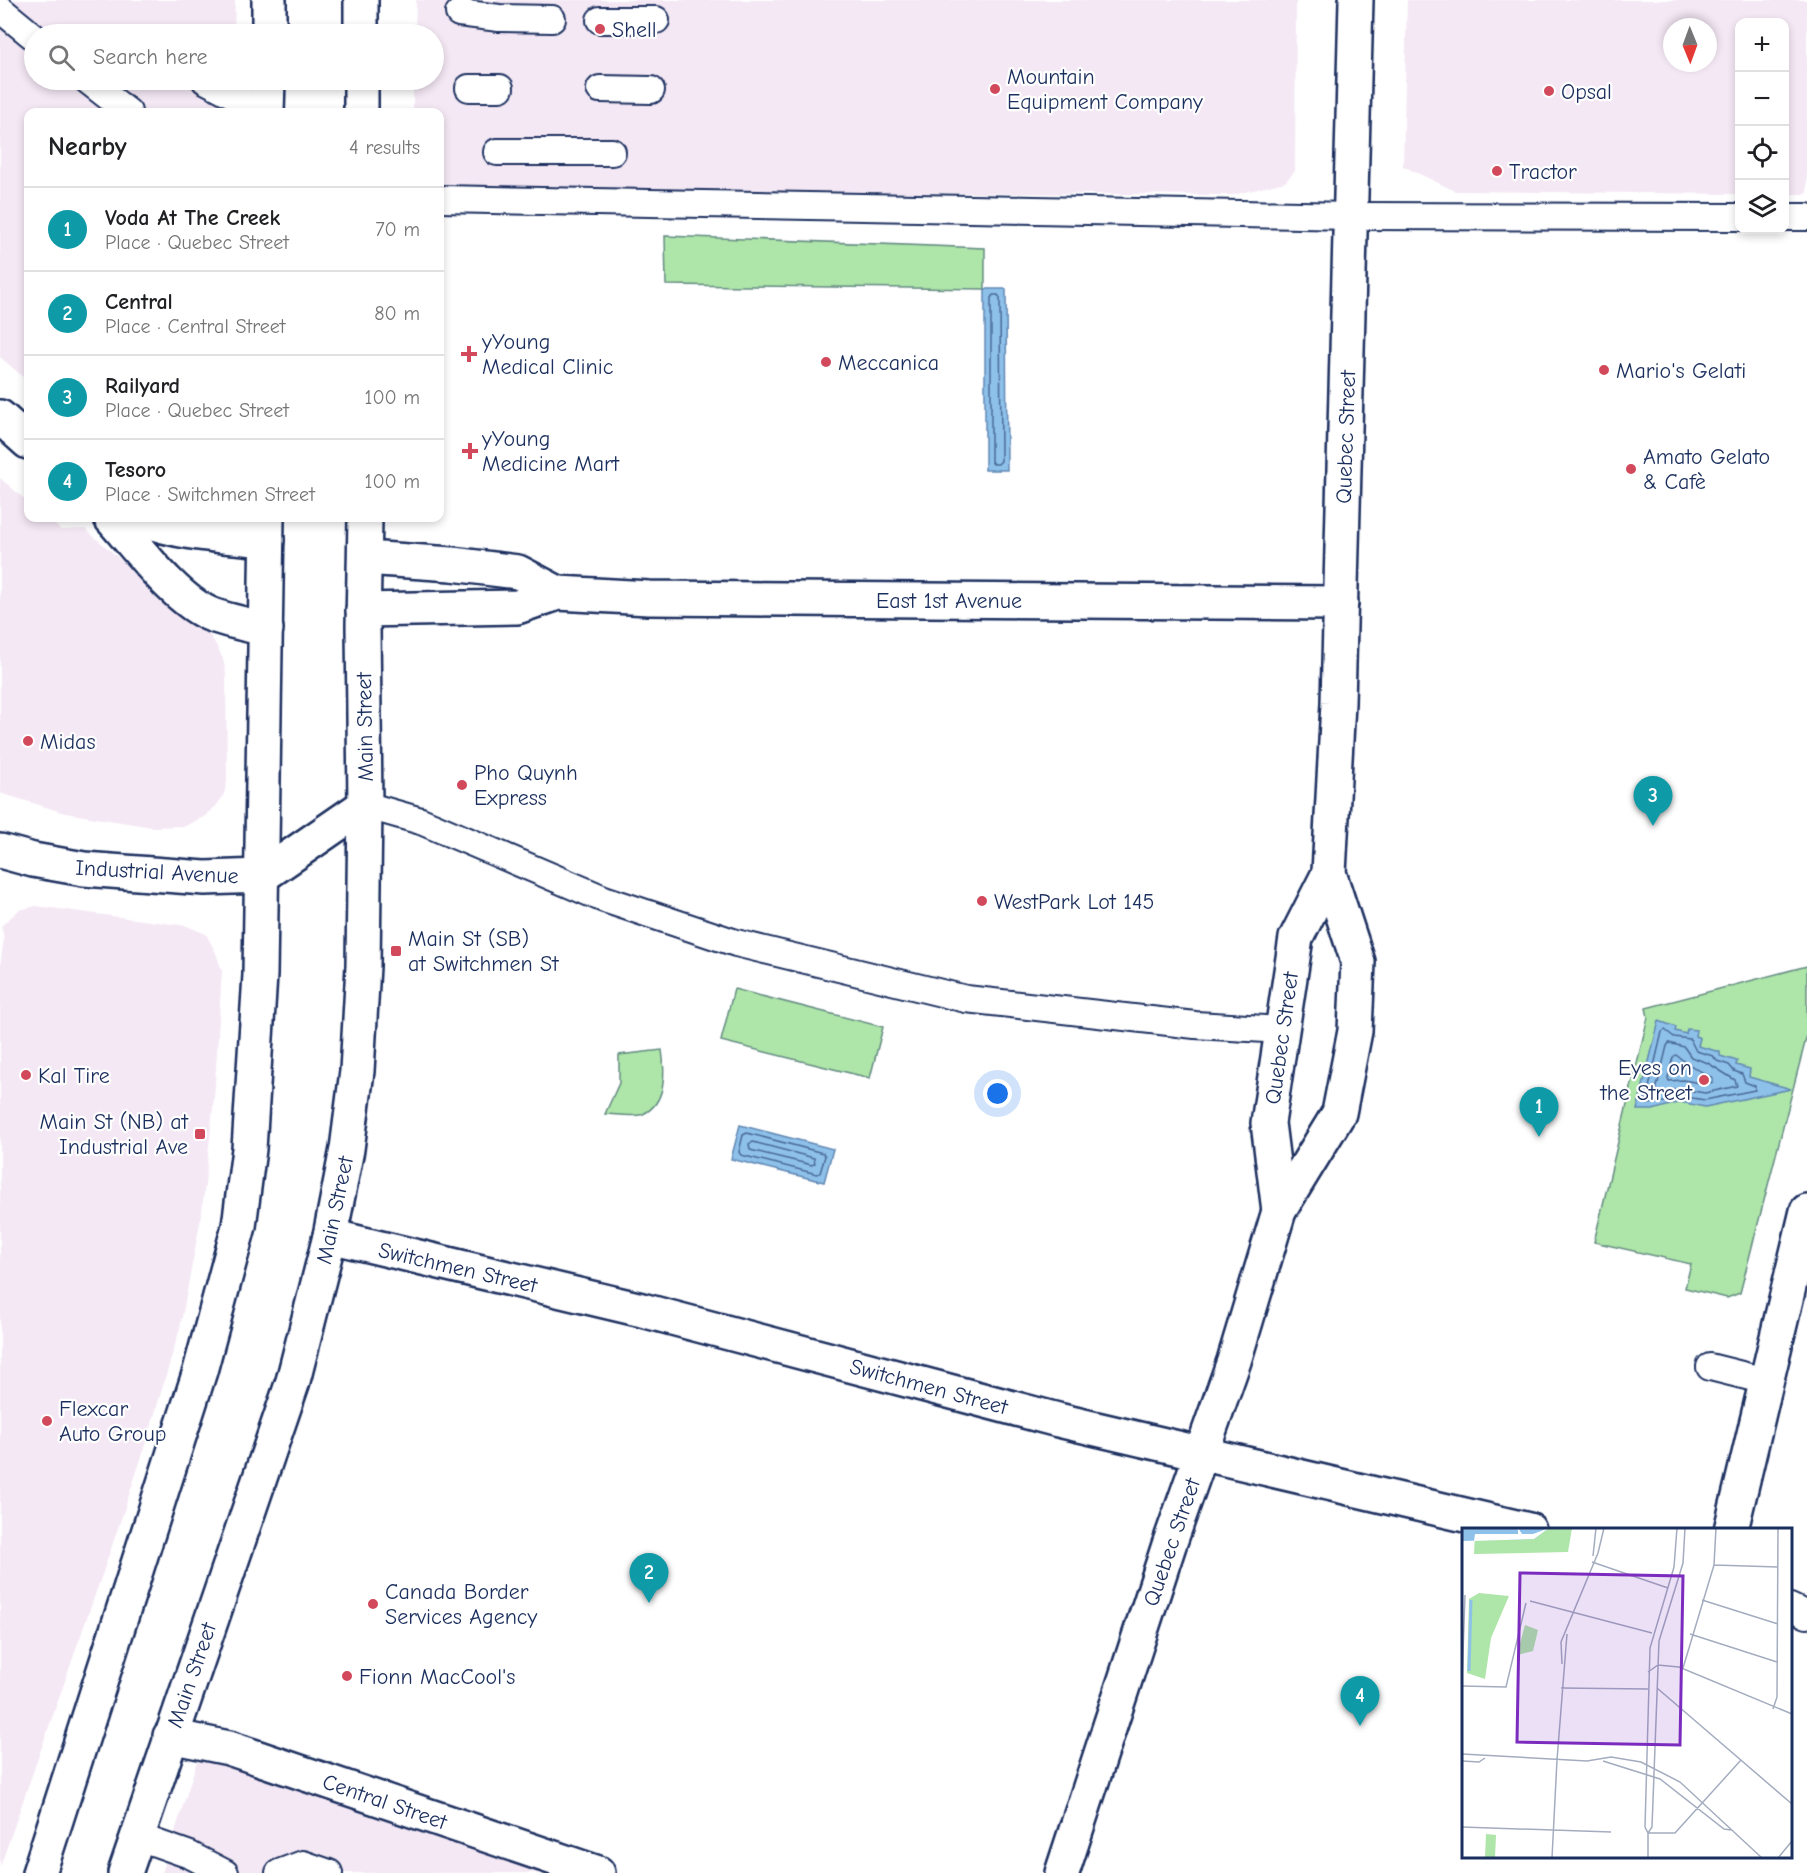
<!DOCTYPE html>
<html lang="en">
<head>
<meta charset="utf-8">
<style>
  body { margin:0; font-family:"Comic Neue",sans-serif; background:#f6f6f6; color:#202124 }
  .controls { position:absolute; right:18px; top:18px; display:grid; overflow:hidden; border-radius:12px; box-shadow:0 3px 9px #0003 }
  .controls button { width:54px; height:54px; display:grid; place-items:center; padding:0; border:0; border-bottom:2px solid #e0e0e0; background:#fff; color:#202124; font:30px sans-serif }
  .compass { position:absolute; left:1663px; top:18px; width:54px; height:54px; border-radius:50%; background:#fff; box-shadow:0 3px 9px #0003; rotate:179deg }
  .you { position:absolute; left:998px; top:1094px; width:21px; height:21px; margin:-15px; border:4px solid #fff; border-radius:50%; background:#1a73e8; box-shadow:0 0 0 9px #1a73e833 }
  .badge { display:grid; place-items:center; width:39px; height:39px; border-radius:50%; background:#0b8043; color:#fff; font-size:20px; font-weight:700 }
  .pin { position:absolute; translate:-50% -50px; filter:drop-shadow(0 2px 3px #0008) }
  .pin::after { content:''; position:absolute; top:32px; width:21px; height:18px; background:inherit; clip-path:polygon(0 0,100% 0,50% 100%) }
  .list { margin:0; padding:0; list-style:none }
  h2 { display:flex; justify-content:space-between; align-items:center; height:78px; margin:0; padding:0 24px; font-size:26px }
  h2 small { font-size:20px; font-weight:400; color:#757577 }
  .list li { display:grid; grid-template-columns:39px 1fr auto; gap:18px; align-items:center; box-sizing:border-box; height:84px; padding:0 24px; border-top:2px solid #e0e0e0 }
  .list b { display:block; font-size:22px; white-space:nowrap }
  .list p { margin:0; font-size:20px; white-space:nowrap; color:#757577 }
  .list em { font-size:20px; font-style:normal; color:#757577 }
  .icon { flex:none; width:33px; height:33px; fill:none; stroke:currentColor; stroke-width:2; stroke-linecap:round; stroke-linejoin:round }
  .map { position:relative; flex:none; width:1807px; height:1873px; overflow:hidden }
  .search { position:absolute; background:#fff; box-shadow:0 3px 9px #0003; left:24px; top:24px; width:420px; height:66px; display:flex; align-items:center; gap:15px; box-sizing:border-box; padding:0 21px; border-radius:33px; color:#757577; font-size:22px }
  .panel { position:absolute; background:#fff; box-shadow:0 3px 9px #0003; left:24px; top:108px; width:420px; height:414px; border-radius:12px }
  .map>svg:first-child { display:block }
  .built { fill:#f4e8f4; fill-rule:evenodd }
  .green { fill:#aee5a8; stroke:#648a83; stroke-width:1.5 }
  .water { fill:#8ec1ea; stroke:#6087b2; stroke-width:1.5 }
  .lines { fill:none; stroke-linecap:round; stroke-linejoin:round }
  .shore { stroke:#496996; stroke-width:1.5 }
  .lane-casing { stroke:#1b2f5e; stroke-width:30 }
  .street-casing { stroke:#1b2f5e; stroke-width:38 }
  .secondary-casing { stroke:#1b2f5e; stroke-width:38 }
  .primary-casing { stroke:#1b2f5e; stroke-width:38 }
  .lane { stroke:#fff; stroke-width:26 }
  .street { stroke:#fff; stroke-width:33 }
  .secondary { stroke:#fff; stroke-width:33 }
  .primary { stroke:#fff; stroke-width:33 }
  .poi-dot { fill:#d1495b; stroke:#fff; stroke-width:2 }
  .labels { text-anchor:middle; stroke-width:4.5; stroke-linejoin:round; paint-order:stroke }
  .poi-label { font-size:22px; fill:#1b2f5e; stroke:#fff; text-anchor:start }
  .street-label { font-size:22px; fill:#1b2f5e; stroke:#fff }
  .inset-river { fill:none; stroke:#8ec1ea; stroke-width:3 }
  .inset-road { fill:none; stroke:#a4acbf; stroke-width:1.5 }
  .view { fill:#7b2cbf; fill-opacity:0.15; stroke:#7b2cbf; stroke-width:3 }
  .inset-edge { fill:none; stroke:#1b2f5e; stroke-width:3 }
</style>
</head>
<body>
<div class="map">
<svg width="1807" height="1873" viewBox="0 0 1807 1873">
  <rect width="100%" height="100%" fill="#fff"/>
  <filter id="ink" filterUnits="userSpaceOnUse"><feTurbulence type="fractalNoise" baseFrequency=".0167" numOctaves="2"/><feDisplacementMap in="SourceGraphic" scale="12" xChannelSelector="R" yChannelSelector="G"/><feConvolveMatrix kernelMatrix="1 2 1 2 8 2 1 2 1" color-interpolation-filters="sRGB"/></filter>
  <g filter="url(#ink)">
    <g class="built">
      <polygon points="0,0 235,0 234,34 34,34 34,80 234,80 233,112 28,112 28,381 0,357"/>
      <polygon points="416,0 1296,0 1295,171 1285,182 1233,195 440,189 440,112 413,112 413,80 434,80 434,34 415,34"/>
      <path d="M1407 0H1807V194H1785L1784 22H1740L1739 194 1455 191 1403 166ZM1672 27H1708V63H1672Z"/>
      <polygon points="0,478 28,502 28,518 46,518 61,530 85,529 210,636 215,643 223,659 226,673 227,781 224,794 217,805 204,817 185,826 152,827 65,813 0,793"/>
      <polygon points="36,906 187,926 206,934 216,953 222,971 214,1099 202,1212 180,1328 145,1447 112,1546 0,1867 0,967 4,938 1,926 19,910"/>
      <polygon points="211,1754 562,1873 162,1873 197,1761"/>
    </g>
    <g class="green">
      <polygon points="665,236 985,248 985,289 666,285"/>
      <polygon points="1807,966 1807,1035 1740,1293 1727,1298 1685,1288 1691,1264 1594,1242 1648,1017 1646,1008"/>
      <polygon points="734,989 883,1027 870,1078 721,1041"/>
      <path d="M662 1050C665 1071 667 1103 643 1114 633 1118 616 1114 605 1114L619 1083V1055Z"/>
    </g>
    <g class="water">
      <polygon points="985,289 1006,289 1007,470 985,470"/>
      <polygon points="1659,1021 1676,1027 1675,1031 1686,1034 1687,1029 1696,1030 1695,1036 1700,1038 1698,1046 1720,1052 1720,1056 1737,1061 1736,1065 1750,1069 1749,1077 1791,1089 1705,1107 1680,1102 1653,1110 1637,1110"/>
      <polygon points="740,1125 833,1149 824,1182 731,1159"/>
    </g>
    <g class="lines">
      <g class="shore">
        <polygon points="993,295 998,295 1000,298 1001,461 998,464 993,464 991,461 991,298"/>
        <polygon points="1665,1030 1674,1037 1690,1039 1696,1051 1713,1056 1717,1061 1729,1065 1734,1071 1742,1074 1745,1082 1755,1086 1755,1090 1705,1100 1680,1096 1664,1102 1647,1104 1646,1100 1662,1032"/>
        <polygon points="1669,1043 1684,1047 1691,1057 1708,1063 1735,1080 1737,1086 1705,1093 1679,1089 1657,1094 1656,1091 1667,1046"/>
        <path d="M1676 1055C1688 1065 1698 1070 1713 1078V1082L1705 1084 1683 1080 1669 1081 1668 1078 1673 1057Z"/>
        <polygon points="747,1133 823,1153 825,1156 820,1173 817,1174 741,1155 739,1152 743,1135"/>
        <polygon points="753,1142 814,1158 815,1163 812,1165 750,1150 749,1144"/>
      </g>
      <defs>
        <g id="lane">
          <polyline points="0,9 34,37"/>
          <polyline points="459,13 499,18 552,19"/>
          <polyline points="600,20 656,20"/>
          <polyline points="87,80 128,112"/>
          <polyline points="205,80 266,112"/>
          <polyline points="469,88 500,88"/>
          <polyline points="600,89 651,90"/>
          <polyline points="497,152 612,152"/>
          <polyline points="440,199 1351,216 1740,217"/>
          <polyline points="1784,217 1807,217"/>
          <polyline points="365,805 421,821 604,899 736,943 966,999 1195,1025 1282,1030"/>
          <polyline points="1710,1367 1766,1381"/>
          <polyline points="1790,1607 1807,1615"/>
          <polyline points="136,1836 190,1855 225,1873"/>
          <polyline points="279,1873 303,1864 329,1873"/>
        </g>
        <g id="street">
          <polyline points="0,417 28,442"/>
          <path d="M111 518C136 546 177 602 212 615 229 621 248 625 266 629"/>
          <path d="M139 518C179 534 224 536 267 540"/>
          <polyline points="365,558 452,564 518,572 558,593"/>
          <polyline points="363,610 517,607 558,593 649,598 1341,603"/>
          <polyline points="0,851 33,860 84,869 205,878 262,876 365,805"/>
          <polyline points="330,1236 642,1310 1058,1420 1529,1530"/>
          <polyline points="1731,1530 1807,1211"/>
          <polyline points="170,1736 229,1748 598,1873"/>
        </g>
        <g id="secondary">
          <polyline points="1279,1211 1268,1123 1296,938 1329,873"/>
          <polyline points="1062,1873 1169,1545 1234,1361 1279,1211 1339,1113 1355,1031 1358,962 1329,873 1338,703 1356,0"/>
        </g>
        <g id="primary">
          <polyline points="269,34 269,0"/>
          <polyline points="361,34 361,0"/>
          <polyline points="361,80 361,112"/>
          <polyline points="267,112 268,80"/>
          <polyline points="39,1873 200,1371 239,1226 249,1149 260,975 267,518"/>
          <polyline points="125,1873 293,1381 330,1236 347,1149 357,1071 363,966 365,805 363,626 365,518"/>
        </g>
      </defs>
      <use href="#lane" class="lane-casing"/>
      <use href="#street" class="street-casing"/>
      <use href="#secondary" class="secondary-casing"/>
      <use href="#primary" class="primary-casing"/>
      <use href="#lane" class="lane"/>
      <use href="#street" class="street"/>
      <use href="#secondary" class="secondary"/>
      <use href="#primary" class="primary"/>
    </g>
  </g>
  <g class="poi-dot">
    <circle cx="600" cy="29" r="6"/>
    <circle cx="995" cy="89" r="6"/>
    <circle cx="1549" cy="91" r="6"/>
    <circle cx="1497" cy="171" r="6"/>
    <path d="M466 345h6v6h6v6h-6v6h-6v-6h-6v-6h6z"/>
    <circle cx="826" cy="362" r="6"/>
    <circle cx="1604" cy="370" r="6"/>
    <path d="M467 442h6v6h6v6h-6v6h-6v-6h-6v-6h6z"/>
    <circle cx="1631" cy="469" r="6"/>
    <circle cx="28" cy="741" r="6"/>
    <circle cx="462" cy="785" r="6"/>
    <circle cx="982" cy="901" r="6"/>
    <rect x="390" y="945" width="12" height="12" rx="3"/>
    <circle cx="26" cy="1075" r="6"/>
    <circle cx="1704" cy="1080" r="6"/>
    <rect x="194" y="1128" width="12" height="12" rx="3"/>
    <circle cx="47" cy="1421" r="6"/>
    <circle cx="373" cy="1604" r="6"/>
    <circle cx="347" cy="1676" r="6"/>
  </g>
  <g class="labels">
    <g class="poi-label">
      <text x="612" y="37">Shell</text>
      <text x="1007" y="84">Mountain<tspan x="1007" dy="25">Equipment Company</tspan></text>
      <text x="1561" y="99">Opsal</text>
      <text x="1509" y="179">Tractor</text>
      <text x="482" y="349">yYoung<tspan x="482" dy="25">Medical Clinic</tspan></text>
      <text x="838" y="370">Meccanica</text>
      <text x="1616" y="378">Mario's Gelati</text>
      <text x="482" y="446">yYoung<tspan x="482" dy="25">Medicine Mart</tspan></text>
      <text x="1643" y="464">Amato Gelato<tspan x="1643" dy="25">&amp; Cafè</tspan></text>
      <text x="40" y="749">Midas</text>
      <text x="474" y="780">Pho Quynh<tspan x="474" dy="25">Express</tspan></text>
      <text x="994" y="909">WestPark Lot 145</text>
      <text x="408" y="946">Main St (SB)<tspan x="408" dy="25">at Switchmen St</tspan></text>
      <text x="1692" y="1075" text-anchor="end">Eyes on<tspan x="1692" dy="25">the Street</tspan></text>
      <text x="38" y="1083">Kal Tire</text>
      <text x="188" y="1129" text-anchor="end">Main St (NB) at<tspan x="188" dy="25">Industrial Ave</tspan></text>
      <text x="59" y="1416">Flexcar<tspan x="59" dy="25">Auto Group</tspan></text>
      <text x="385" y="1599">Canada Border<tspan x="385" dy="25">Services Agency</tspan></text>
      <text x="359" y="1684">Fionn MacCool's</text>
    </g>
    <g class="street-label">
      <text transform="translate(1345 437) rotate(-88)" y="8">Quebec Street</text>
      <text x="949" y="608">East 1st Avenue</text>
      <text transform="translate(364 727) rotate(-91)" y="8">Main Street</text>
      <text transform="translate(157 871) rotate(3)" y="8">Industrial Avenue</text>
      <text transform="translate(1281 1038) rotate(-82)" y="8">Quebec Street</text>
      <text transform="translate(334 1210) rotate(-78)" y="8">Main Street</text>
      <text transform="translate(458 1267) rotate(13)" y="8">Switchmen Street</text>
      <text transform="translate(929 1386) rotate(15)" y="8">Switchmen Street</text>
      <text transform="translate(1171 1542) rotate(-71)" y="8">Quebec Street</text>
      <text transform="translate(191 1675) rotate(-71)" y="8">Main Street</text>
      <text transform="translate(385 1801) rotate(19)" y="8">Central Street</text>
    </g>
  </g>
  <g transform="translate(1462 1528)">
    <rect width="330" height="330" fill="#fff"/>
    <path d="M59 0H110L106 24 12 26 13 6ZM17 65 47 68 29 110 23 151 5 145 7 71ZM63 97 76 102 71 123 55 127ZM24 306 34 307 33 330H23Z" fill="#aee5a8"/>
    <path d="M0 0H87L72 11 0 13Z" fill="#8ec1ea"/>
    <path d="M56 0 60 6H71L87 0 72 11 12 13 13 6H56Z" fill="#fff"/>
    <path class="inset-river" d="M7 143 9 72"/>
    <path class="inset-road" d="M131 28 134 0M130 34 206 60M252 37 316 39M240 72 316 96M68 73 190 105M228 106 315 134M100 136 99 114 136 25 142 0M221 140 252 37 254 0M186 144 196 137 217 139 330 186M0 155 3 67M0 158 44 159 64 75M99 160 186 161M195 160 330 276M311 181 315 169 316 0M0 226 125 233 149 229 179 234 218 254 300 330M95 232 105 106M0 233 17 234 23 230M141 233 198 251 262 301 269 302M0 299 149 304M186 305H213L279 232M186 305 190 299 197 113 221 35 223 0M90 330 95 232M186 330V305L183 299 188 120 212 39 215 0M316 330 330 313"/>
    <path class="view" d="M58 45 221 48 218 217 55 214Z"/>
    <rect width="330" height="330" class="inset-edge"/>
  </g>
</svg>
<div class="controls">
<button>+</button>
<button>−</button>
<button><svg class="icon" aria-label="locate" viewBox="0 0 24 24"><circle cx="12" cy="12" r="6"/><path d="M12 2v4M12 18v4M2 12h4M18 12h4"/></svg></button>
<button><svg class="icon" aria-label="layers" viewBox="0 0 24 24"><path d="M12 4l9 5-9 5-9-5zM3 14l9 5 9-5"/></svg></button>
</div>
<svg class="compass" viewBox="-18 -18 36 36"><path d="M0-13l5 13h-10z" fill="#e53935"/><path d="M0 13l5-13h-10z" fill="#757577"/></svg>
<div class="you"></div>
<div class="pin badge" style="left:1539px;top:1137px;background:#0f9aa8">1</div>
<div class="pin badge" style="left:649px;top:1603px;background:#0f9aa8">2</div>
<div class="pin badge" style="left:1653px;top:826px;background:#0f9aa8">3</div>
<div class="pin badge" style="left:1360px;top:1726px;background:#0f9aa8">4</div>
<div class="search"><svg class="icon" aria-label="search" viewBox="0 0 24 24"><circle cx="10" cy="10" r="6"/><path d="M15 15l6 6"/></svg>Search here</div>
<section class="panel">
<h2>Nearby<small>4 results</small></h2>
<ul class="list">
<li><span class="badge" style="background:#0f9aa8">1</span><div><b>Voda At The Creek</b><p>Place · Quebec Street</p></div><em>70 m</em></li>
<li><span class="badge" style="background:#0f9aa8">2</span><div><b>Central</b><p>Place · Central Street</p></div><em>80 m</em></li>
<li><span class="badge" style="background:#0f9aa8">3</span><div><b>Railyard</b><p>Place · Quebec Street</p></div><em>100 m</em></li>
<li><span class="badge" style="background:#0f9aa8">4</span><div><b>Tesoro</b><p>Place · Switchmen Street</p></div><em>100 m</em></li>
</ul>
</section>
</div>
</body>
</html>
